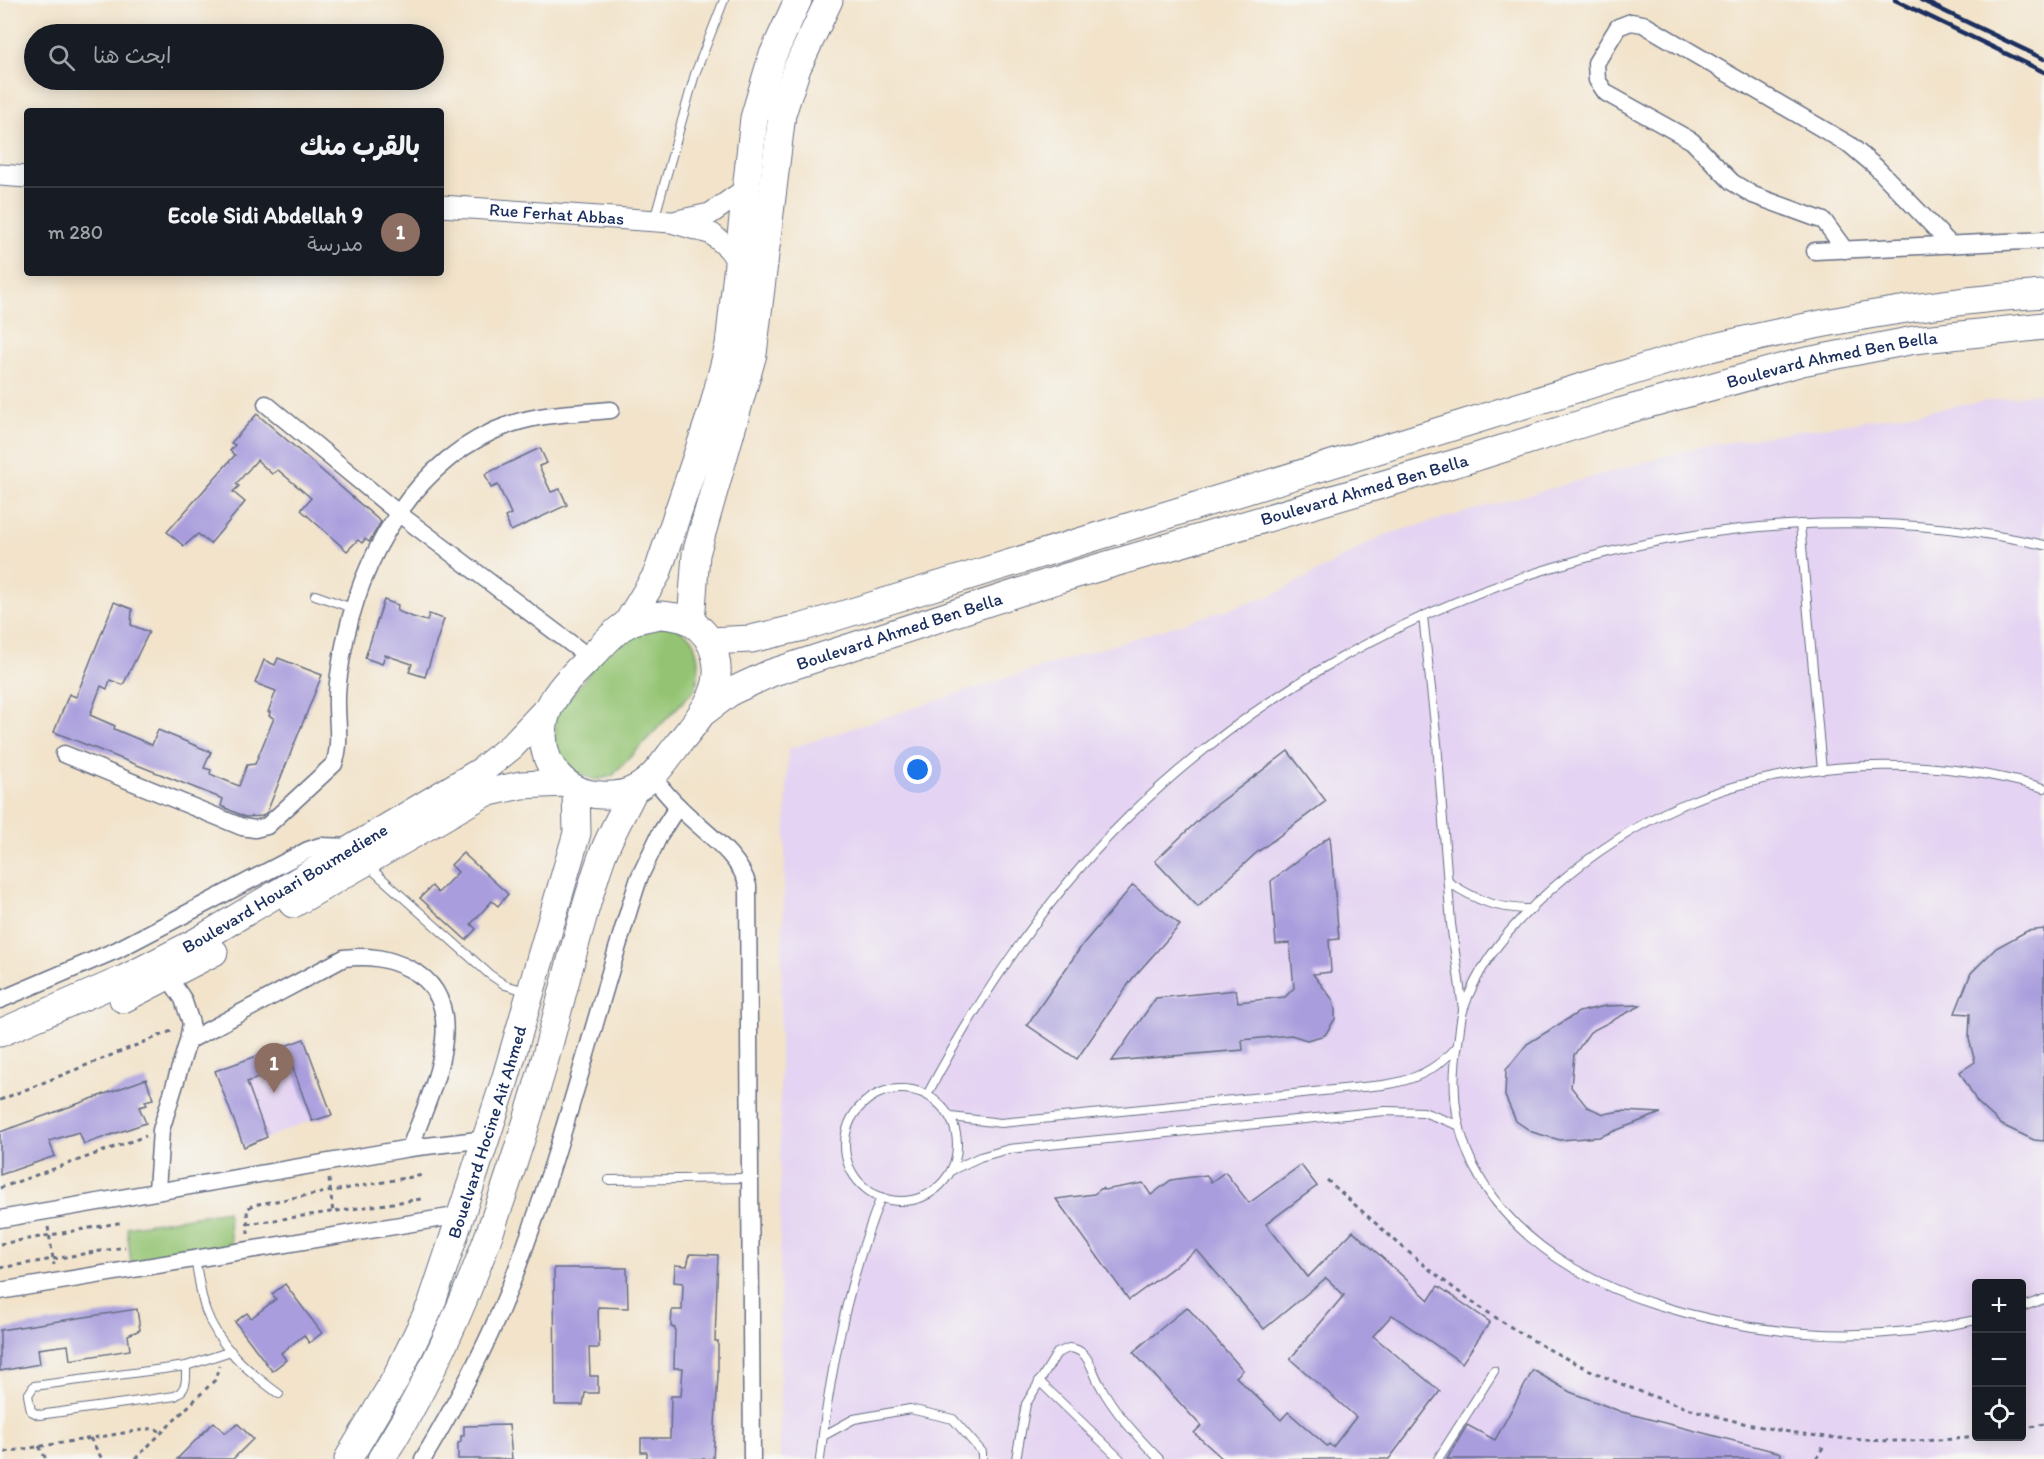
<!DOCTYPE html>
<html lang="ar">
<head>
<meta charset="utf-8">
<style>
  body { margin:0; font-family:Itim,"Playpen Sans Arabic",sans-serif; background:#20242c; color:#f1f3f6; direction:rtl }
  .controls { position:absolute; right:18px; bottom:18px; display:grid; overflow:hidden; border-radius:6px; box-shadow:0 3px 15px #0003 }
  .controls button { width:54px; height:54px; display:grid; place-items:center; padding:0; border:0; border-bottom:2px solid #363941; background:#171b24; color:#f1f3f6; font:30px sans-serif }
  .you { position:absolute; left:918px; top:770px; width:21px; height:21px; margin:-15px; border:4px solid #fff; border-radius:50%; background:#1a73e8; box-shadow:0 0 0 9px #1a73e833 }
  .badge { display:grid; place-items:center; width:39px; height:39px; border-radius:50%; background:#d1495b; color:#fff; font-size:20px; font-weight:700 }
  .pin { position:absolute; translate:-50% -50px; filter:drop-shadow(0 2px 3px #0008) }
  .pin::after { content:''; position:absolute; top:32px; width:21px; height:18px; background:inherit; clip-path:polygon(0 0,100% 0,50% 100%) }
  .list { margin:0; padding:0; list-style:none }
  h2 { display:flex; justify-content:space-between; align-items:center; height:78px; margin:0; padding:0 24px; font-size:26px }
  h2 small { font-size:20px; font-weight:400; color:#9ea1a6 }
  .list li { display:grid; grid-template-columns:39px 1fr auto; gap:18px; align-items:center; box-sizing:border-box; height:90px; padding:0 24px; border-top:2px solid #363941 }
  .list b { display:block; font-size:22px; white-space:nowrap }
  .list p { margin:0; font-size:20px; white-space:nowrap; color:#9ea1a6 }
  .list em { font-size:20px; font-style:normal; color:#9ea1a6 }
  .icon { flex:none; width:33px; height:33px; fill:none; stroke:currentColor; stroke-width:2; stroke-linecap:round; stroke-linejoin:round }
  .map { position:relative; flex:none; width:2044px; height:1459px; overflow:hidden; direction:ltr }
  .search { position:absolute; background:#171b24; box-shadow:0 3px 15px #0003; left:24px; top:24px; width:420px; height:66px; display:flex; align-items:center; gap:15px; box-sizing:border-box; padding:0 21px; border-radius:33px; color:#9ea1a6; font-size:22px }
  .panel { position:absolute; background:#171b24; box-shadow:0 3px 15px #0003; left:24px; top:108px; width:420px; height:168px; border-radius:6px; direction:rtl }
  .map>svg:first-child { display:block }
  .built { fill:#e4d3f2; fill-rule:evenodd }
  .green { fill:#94c473; stroke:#587a68; stroke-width:1.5 }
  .building { fill:#a99ddd }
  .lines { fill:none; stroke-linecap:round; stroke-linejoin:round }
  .service-casing { stroke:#666e84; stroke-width:10 }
  .minor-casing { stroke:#666e84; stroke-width:19 }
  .tertiary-casing { stroke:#666e84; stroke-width:23 }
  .primary-casing { stroke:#666e84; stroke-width:29 }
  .path { stroke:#666e84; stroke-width:3; stroke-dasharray:4.5 4.5; stroke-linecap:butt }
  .service { stroke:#fff; stroke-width:8 }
  .minor { stroke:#fff; stroke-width:16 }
  .tertiary { stroke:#fff; stroke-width:21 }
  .primary { stroke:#fff; stroke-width:27 }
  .rail { stroke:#1b2f5e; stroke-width:4.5 }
  .labels { text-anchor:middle; stroke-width:6; stroke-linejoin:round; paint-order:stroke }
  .street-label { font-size:18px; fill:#1b2f5e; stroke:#f6f6f2 }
</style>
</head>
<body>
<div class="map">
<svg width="2044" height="1459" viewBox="0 0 2044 1459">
  <rect width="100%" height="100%" fill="#f6f6f2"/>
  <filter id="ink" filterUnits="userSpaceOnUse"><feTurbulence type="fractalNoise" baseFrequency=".0167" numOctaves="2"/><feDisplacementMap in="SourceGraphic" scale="12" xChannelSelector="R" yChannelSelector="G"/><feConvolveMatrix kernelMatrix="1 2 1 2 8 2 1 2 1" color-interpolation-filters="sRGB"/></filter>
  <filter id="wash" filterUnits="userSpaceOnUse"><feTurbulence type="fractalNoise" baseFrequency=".008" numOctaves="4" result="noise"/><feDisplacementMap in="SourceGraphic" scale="24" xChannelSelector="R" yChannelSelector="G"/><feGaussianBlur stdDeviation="1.35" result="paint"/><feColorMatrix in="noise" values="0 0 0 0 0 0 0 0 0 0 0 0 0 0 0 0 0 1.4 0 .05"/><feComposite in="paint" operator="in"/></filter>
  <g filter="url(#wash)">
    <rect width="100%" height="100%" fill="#f2e3ca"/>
    <g class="built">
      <path d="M2044 392V1459H780V1026L788 749 1003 679 1274 595 1384 535 1699 447ZM1976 1284H2022V1436H1976Z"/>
      <polygon points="304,1039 332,1115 320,1119 319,1117 244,1147 215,1071"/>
    </g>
    <g class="green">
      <polygon points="673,625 693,639 699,663 696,688 612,776 596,780 570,771 555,751 555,716 620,634"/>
      <polygon points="227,1211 232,1249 131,1265 127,1227"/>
    </g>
    <g id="blocks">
      <g class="building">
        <polygon points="257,414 381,522 369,542 365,539 362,543 358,540 347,551 301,510 311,498 278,470 272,474 257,460 236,484 239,486 233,492 245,502 210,544 198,534 184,546 167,532 235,455 230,451 235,445 231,443"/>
        <polygon points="540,448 547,463 539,466 551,492 560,489 567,505 511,531 505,517 511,514 498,485 491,488 485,474"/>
        <polygon points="384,600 398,605 397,611 413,617 427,621 429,614 444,619 425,677 409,672 412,664 385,655 382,664 365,658"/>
        <polygon points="114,602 132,609 131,625 149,632 123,685 110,680 107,689 101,686 90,715 115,726 114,729 152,745 158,730 211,752 204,768 211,770 210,774 239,786 247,765 255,764 274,718 269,716 270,712 268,712 276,691 255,683 264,660 275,665 278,658 322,675 267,812 262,816 245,817 221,806 223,799 54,732 69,694 76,697"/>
        <polygon points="1288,751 1326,801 1255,854 1198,907 1155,861 1206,813"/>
        <polygon points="1330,836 1339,939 1329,940 1331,972 1313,974 1333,1000 1335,1010 1335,1019 1325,1035 1307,1040 1291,1035 1242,1040 1243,1050 1112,1061 1156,998 1236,990 1238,1002 1285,997 1294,988 1290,943 1276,944 1271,881"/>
        <polygon points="463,853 508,894 498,906 492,901 471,924 476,929 466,940 420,898 432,886 438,893 458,872 451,865"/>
        <polygon points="1133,885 1180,925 1132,979 1077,1059 1027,1025 1083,944"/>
        <polygon points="2044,929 2044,1141 2034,1140 2002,1125 1977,1102 1960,1072 1975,1062 1969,1039 1970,1014 1955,1013 1971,973 1996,948 2027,931"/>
        <polygon points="1642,1005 1590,1032 1574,1055 1571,1087 1587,1107 1604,1114 1621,1111 1661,1113 1599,1137 1560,1140 1532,1132 1516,1121 1505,1096 1506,1070 1527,1044 1579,1012 1605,1006"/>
        <polygon points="304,1039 332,1115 312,1121 292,1065 247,1082 267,1137 244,1147 215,1071"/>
        <polygon points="146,1079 153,1099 145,1101 147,1105 139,1107 146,1123 84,1144 79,1132 49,1141 55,1156 0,1175 0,1132"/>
        <polygon points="1301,1165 1317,1186 1266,1224 1308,1277 1353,1231 1429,1300 1438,1286 1490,1322 1462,1363 1392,1315 1373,1336 1440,1391 1389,1459 1223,1459 1194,1433 1201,1426 1133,1352 1187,1307 1243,1370 1236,1377 1281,1420 1288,1412 1327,1446 1329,1444 1333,1447 1356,1417 1290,1359 1344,1295 1326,1278 1264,1329 1197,1250 1129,1300 1056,1199 1094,1194 1102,1188 1104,1190 1143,1183 1151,1195 1171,1180 1206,1175 1211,1182 1225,1172 1249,1203"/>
        <polygon points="690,1254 718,1255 715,1341 718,1341 718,1375 713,1459 647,1459 647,1452 641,1452 641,1438 670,1438 671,1396 681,1396 683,1368 674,1368 675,1327 671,1327 672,1310 682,1310 683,1283 674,1282 675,1265 687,1266"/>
        <polygon points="554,1268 627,1268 628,1308 598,1307 599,1348 589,1348 590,1376 598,1376 598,1393 585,1393 583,1405 555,1405"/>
        <polygon points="285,1284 322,1333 309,1343 304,1335 281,1353 286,1360 272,1371 235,1322 247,1313 251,1318 276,1299 272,1294"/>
        <polygon points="137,1309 140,1330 128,1335 130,1350 70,1360 68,1345 38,1349 40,1364 0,1371 0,1330"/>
        <polygon points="1533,1370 1570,1392 1622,1412 1781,1453 1780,1459 1447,1459 1467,1425 1495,1440"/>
        <polygon points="214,1422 225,1433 238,1424 253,1439 233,1459 177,1459"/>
        <polygon points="509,1425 512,1459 458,1459 458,1443 461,1442 461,1436 464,1436 464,1426"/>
      </g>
    </g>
  </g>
  <g filter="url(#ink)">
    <use href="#blocks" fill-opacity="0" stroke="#666e84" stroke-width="1.5"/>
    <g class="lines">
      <defs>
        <g id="service">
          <polyline points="654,220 695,74 724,0"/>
          <polyline points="1800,524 1822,770"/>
          <polyline points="315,595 352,608"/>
          <polyline points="1423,616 1437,743 1451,924 1463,1009"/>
          <polyline points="368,866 489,974 505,985 526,991"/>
          <path d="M1448 882C1478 901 1496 909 1532 909"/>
          <circle cx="901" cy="1145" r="56"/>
          <path d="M927 1095C980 995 1046 898 1127 818 1362 587 1720 472 2044 545"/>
          <path d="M951 1117 1001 1123 1383 1085C1413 1081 1436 1070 1457 1047"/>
          <polyline points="952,1170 980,1157 1009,1149 1385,1111 1423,1112 1458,1125"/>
          <polyline points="609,1180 748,1178"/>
          <path d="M195 1260C199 1276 200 1295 206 1311 219 1347 249 1372 279 1394"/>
          <polyline points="2022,1307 2044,1299"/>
          <path d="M1976 1320C1868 1344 1764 1338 1658 1305 1538 1268 1434 1180 1458 1043 1460 1031 1460 1019 1464 1008 1491 924 1601 840 1679 806 1793 758 1926 754 2044 788"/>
          <path d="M186 1366C186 1379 188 1389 175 1396L39 1415 31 1411 28 1395 34 1386 186 1366 231 1351"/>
          <polyline points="1039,1381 1120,1459"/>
          <polyline points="823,1436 854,1419 910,1409 953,1419 982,1452 982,1459"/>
          <path d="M820 1459C830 1370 848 1280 881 1197"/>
          <path d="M1016 1459 1026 1404 1057 1353 1069 1348C1089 1349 1091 1370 1100 1385 1115 1413 1137 1436 1159 1459"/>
          <polyline points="1438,1459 1494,1371"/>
        </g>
        <g id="minor">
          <polyline points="1845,250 1824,221 1753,195 1732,182 1692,141 1606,93 1597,80 1596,63 1618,27 1631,22 1643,24 1850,145 1876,167 1951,245"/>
          <polyline points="1815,251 2044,240"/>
          <polyline points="266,404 398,513 590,658"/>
          <path d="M64 754 242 827 255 829 267 826 334 764C342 743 336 719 337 697 337 683 340 669 342 656 359 560 413 458 511 424 543 413 578 413 611 410"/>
          <path d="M652 777C661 787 670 799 681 809 704 832 739 854 748 886L752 1459"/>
          <polyline points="0,1000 117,950 308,850 320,846 351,847"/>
          <path d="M188 1041 344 958C369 955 388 958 410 969 478 1003 428 1097 410 1148"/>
          <polyline points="157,1190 161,1130 188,1041 191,1023 183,999 169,978"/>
          <polyline points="0,1219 410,1148 486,1139"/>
          <polyline points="0,1291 461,1215"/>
          <path d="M423 1459C454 1407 483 1354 506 1297 560 1161 594 1017 639 878L660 834 678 806"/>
        </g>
        <g id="tertiary">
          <polyline points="0,175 27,177"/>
          <path id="s1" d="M441 206 671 222 712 234 728 248 739 263"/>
          <polyline points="677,221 710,214 746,189"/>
        </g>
        <g id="primary">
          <path d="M661 615C671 616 684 617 692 623 716 638 723 670 712 695 704 714 689 730 676 747 664 762 653 780 635 789 619 798 590 797 574 788 561 781 550 768 546 754 533 711 564 683 593 655 603 645 614 631 627 624 638 618 649 617 661 615Z"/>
          <polyline points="691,622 696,554 753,354 782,114 797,68 829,0"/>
          <polyline points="626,625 657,574 713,408 729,345 754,118 772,57 798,0"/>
          <path d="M710 641 751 639 803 627 1702 350C1815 323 1928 301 2044 294"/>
          <path id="s2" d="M704 712 732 691 771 673 1063 578 1473 458 1619 412 1802 362 1914 340 2044 326"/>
          <polyline points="293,904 485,793 521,785 565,783"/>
          <polyline points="123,999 214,952"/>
          <path id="s3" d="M0 1033 124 979 196 942 481 771 512 746 546 710"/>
          <path id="s4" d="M348 1459 396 1378 431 1305 453 1239 505 1080 577 833 576 790"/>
          <path d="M381 1459C457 1341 503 1204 542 1070 562 1000 577 928 601 859 609 836 623 813 634 790"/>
        </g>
      </defs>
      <use href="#service" class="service-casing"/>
      <use href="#minor" class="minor-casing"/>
      <use href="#tertiary" class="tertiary-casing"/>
      <use href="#primary" class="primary-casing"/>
      <g class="path">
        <polyline points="0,1100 174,1030"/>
        <polyline points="329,1179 333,1213"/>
        <path d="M1327 1180C1368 1216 1408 1254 1451 1286 1603 1401 1794 1459 1985 1436"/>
        <polyline points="0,1188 146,1136"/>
        <polyline points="247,1224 421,1199"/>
        <polyline points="48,1227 54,1265"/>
        <polyline points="248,1234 247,1209 253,1205 423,1175"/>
        <polyline points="0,1244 124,1222"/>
        <polyline points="0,1268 125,1247"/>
        <polyline points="2022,1429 2044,1424"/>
        <polyline points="90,1438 102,1459"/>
        <polyline points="39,1446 46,1459"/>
        <polyline points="5,1452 155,1428 163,1434"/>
        <polyline points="135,1459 215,1380 219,1366"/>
        <polyline points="1816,1459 1825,1444"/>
      </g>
      <use href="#service" class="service"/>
      <use href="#minor" class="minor"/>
      <use href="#tertiary" class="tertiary"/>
      <use href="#primary" class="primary"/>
      <g class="rail">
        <polyline points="1895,0 2044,72"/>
        <polyline points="1921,0 2044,59"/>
      </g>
    </g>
  </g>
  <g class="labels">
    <g class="street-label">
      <text dy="6" stroke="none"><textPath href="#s1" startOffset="116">Rue Ferhat Abbas</textPath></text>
      <text dy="6" stroke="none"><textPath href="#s2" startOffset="1185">Boulevard Ahmed Ben Bella</textPath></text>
      <text dy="6" stroke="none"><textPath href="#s2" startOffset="699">Boulevard Ahmed Ben Bella</textPath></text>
      <text dy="6" stroke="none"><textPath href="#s2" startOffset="213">Boulevard Ahmed Ben Bella</textPath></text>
      <text dy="6" stroke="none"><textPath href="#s3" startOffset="320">Boulevard Houari Boumediene</textPath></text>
      <text dy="6" stroke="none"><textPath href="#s4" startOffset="357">Bouelvard Hocine Ait Ahmed</textPath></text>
    </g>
  </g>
</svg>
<div class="controls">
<button>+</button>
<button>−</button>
<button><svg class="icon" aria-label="locate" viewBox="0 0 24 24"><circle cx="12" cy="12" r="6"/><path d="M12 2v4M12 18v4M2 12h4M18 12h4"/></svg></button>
</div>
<div class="you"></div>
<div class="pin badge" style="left:274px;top:1093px;background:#8d6e63">1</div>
<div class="search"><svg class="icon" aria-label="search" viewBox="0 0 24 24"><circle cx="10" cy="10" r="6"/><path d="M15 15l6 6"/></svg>ابحث هنا</div>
<section class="panel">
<h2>بالقرب منك<small></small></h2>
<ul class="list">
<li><span class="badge" style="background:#8d6e63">1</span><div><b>Ecole Sidi Abdellah 9</b><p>مدرسة</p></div><em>280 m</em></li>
</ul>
</section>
</div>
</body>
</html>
